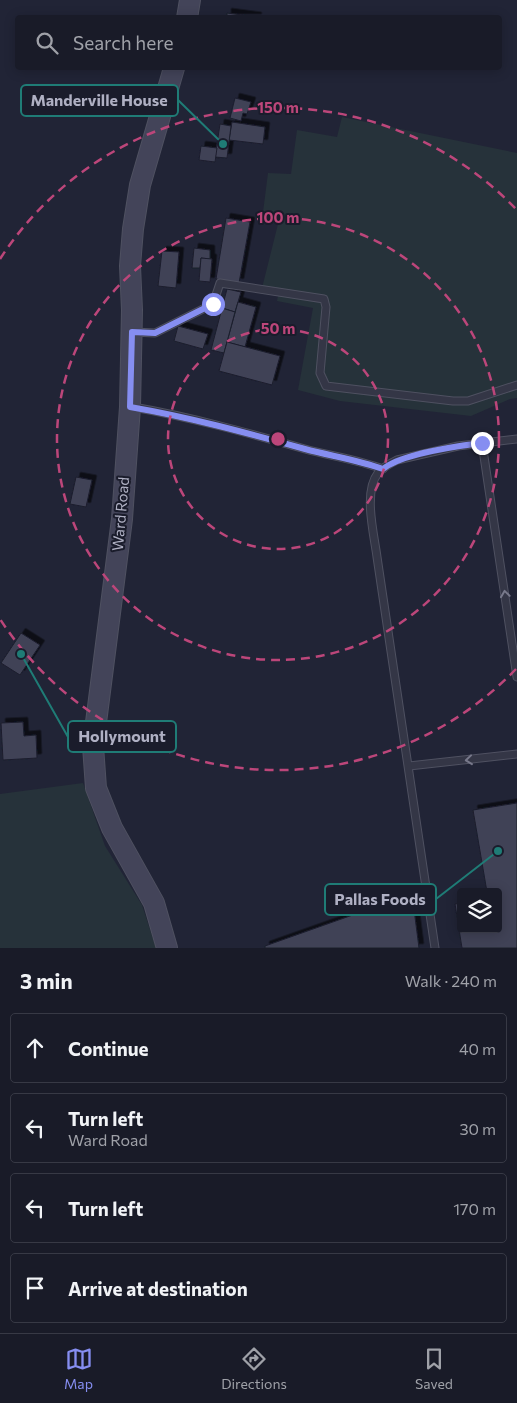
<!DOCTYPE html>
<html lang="en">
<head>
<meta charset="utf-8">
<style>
  body { margin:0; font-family:Commissioner,sans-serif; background:#262834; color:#f1f3f6 }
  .controls { position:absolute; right:15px; bottom:15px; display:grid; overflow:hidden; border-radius:5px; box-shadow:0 2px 12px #0003 }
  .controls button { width:45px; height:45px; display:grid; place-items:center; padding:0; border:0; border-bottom:1px solid #373945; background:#191b28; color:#f1f3f6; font:25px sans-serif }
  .stop { position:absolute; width:15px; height:15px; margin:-11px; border:4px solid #868ef1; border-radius:50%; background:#fff }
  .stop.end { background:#868ef1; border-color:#fff; box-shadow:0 1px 5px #0008 }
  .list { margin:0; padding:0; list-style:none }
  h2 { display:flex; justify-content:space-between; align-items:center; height:65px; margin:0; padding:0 20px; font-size:21px }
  h2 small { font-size:16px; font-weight:400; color:#9fa1a8 }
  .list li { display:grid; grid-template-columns:32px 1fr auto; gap:15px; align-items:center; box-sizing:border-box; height:70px; margin:0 10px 10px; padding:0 10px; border:1px solid #373945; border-radius:5px }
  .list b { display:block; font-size:19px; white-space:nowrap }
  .list p { margin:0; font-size:16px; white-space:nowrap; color:#9fa1a8 }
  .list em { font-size:16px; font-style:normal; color:#9fa1a8 }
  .icon { flex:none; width:28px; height:28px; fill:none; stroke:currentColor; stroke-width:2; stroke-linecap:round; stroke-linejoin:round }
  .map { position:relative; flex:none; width:517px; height:948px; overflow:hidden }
  .search { position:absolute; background:#191b28; box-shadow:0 2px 12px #0003; left:15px; right:15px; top:15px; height:55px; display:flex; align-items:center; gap:12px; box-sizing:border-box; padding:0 18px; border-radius:5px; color:#9fa1a8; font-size:19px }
  .sheet { height:385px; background:#191b28 }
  nav { display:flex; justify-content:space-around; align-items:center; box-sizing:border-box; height:70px; border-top:1px solid #373945; background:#191b28; font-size:14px; color:#9fa1a8 }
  nav a { display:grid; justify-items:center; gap:2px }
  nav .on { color:#868ef1 }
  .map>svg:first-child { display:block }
  .green { fill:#26323a }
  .building { fill:#404257; stroke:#1c1e2d; filter:url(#shadow) }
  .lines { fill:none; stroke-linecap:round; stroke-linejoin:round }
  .service-casing { stroke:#4f5161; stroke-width:9 }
  .secondary-casing { stroke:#4f5161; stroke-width:22 }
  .service { stroke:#343646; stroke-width:7 }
  .secondary { stroke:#434459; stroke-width:20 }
  .oneway { stroke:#78798b }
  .route { stroke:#868ef1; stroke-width:6 }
  .ring { fill:none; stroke:#bc467a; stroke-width:2.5; stroke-dasharray:9 6 }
  .labels { text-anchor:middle; stroke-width:4; stroke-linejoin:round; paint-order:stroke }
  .street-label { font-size:15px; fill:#afb0c3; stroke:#1a1c2b }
  .centre { fill:#bc467a; stroke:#1a1c2b; stroke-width:2.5 }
  .ring-label { font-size:15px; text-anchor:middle; font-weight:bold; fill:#bc467a; stroke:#1a1c2b; stroke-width:4; stroke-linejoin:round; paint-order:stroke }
  .leader { fill:none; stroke:#1f7c76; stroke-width:2 }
  .callout-dot { fill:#1f7c76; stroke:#1a1c2b; stroke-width:2 }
  .callout { fill:#1a1c2b; stroke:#1f7c76; stroke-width:2 }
  .callout-label { font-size:16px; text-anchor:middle; font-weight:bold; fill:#afb0c3 }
</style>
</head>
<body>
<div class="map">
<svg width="517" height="948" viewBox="0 0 517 948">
  <defs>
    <filter id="shadow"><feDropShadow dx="4.5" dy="-4.5" stdDeviation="0" flood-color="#0009"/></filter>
  </defs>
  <rect width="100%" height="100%" fill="#212436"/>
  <g class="green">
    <polygon points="342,117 517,153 517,398 510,399 471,416 340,401 298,390 313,308 277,301 279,291 262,288 278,224 262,220 268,173 291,174 297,130 337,137"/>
    <polygon points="83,783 105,846 142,905 156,948 0,948 0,794"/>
  </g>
  <g class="building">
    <polygon points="227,13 257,17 257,18 227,18"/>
    <polygon points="235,98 251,102 247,114 243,113 241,121 230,118"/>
    <polygon points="232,122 265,127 263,144 229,140"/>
    <polygon points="220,124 231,126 227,158 215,157"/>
    <polygon points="201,146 217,148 215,162 199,160"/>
    <polygon points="226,218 250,222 239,283 216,279"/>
    <polygon points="194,248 210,250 210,259 201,258 200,268 192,268"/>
    <polygon points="162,251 179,252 176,288 158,286"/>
    <polygon points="201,258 212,259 210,282 199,281"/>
    <polygon points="227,289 241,292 235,312 222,308"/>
    <polygon points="238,302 256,307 245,347 227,342"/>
    <polygon points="222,308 235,312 224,353 211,350"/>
    <polygon points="178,326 208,334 203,349 174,341"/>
    <polygon points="227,342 280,356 272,385 219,371"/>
    <polygon points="76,477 92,480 86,507 70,504"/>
    <polygon points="21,633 40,645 20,675 1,663"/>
    <polygon points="23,722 24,736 36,735 37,758 3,760 1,723"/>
    <polygon points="517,803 517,948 462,948 455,904 461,903 461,929 498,929 498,892 487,892 473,810"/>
    <polygon points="412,894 419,948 265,948 265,946"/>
  </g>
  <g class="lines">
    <defs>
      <g id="service">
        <polyline points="133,332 155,333 213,304 220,283 324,299 326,307 320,373 326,386 453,401 468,401 517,385"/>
        <path d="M133 407C191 417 248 433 305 449 331 456 358 460 383 469"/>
        <polyline points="482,443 517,677"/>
        <polyline points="409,766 517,754"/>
        <path d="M435 948 377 557C374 534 363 492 378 473 383 467 391 463 397 460L458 446 517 439"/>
      </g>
      <g id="secondary">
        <polyline points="187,18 190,0"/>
        <polyline points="167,948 154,903 112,828 96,788 93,746 122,519 130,407 132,310 130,266 133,229 140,185 174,68"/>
      </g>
    </defs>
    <use href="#service" class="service-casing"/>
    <use href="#secondary" class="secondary-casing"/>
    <use href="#service" class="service"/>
    <use href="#secondary" class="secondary"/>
  </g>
  <defs><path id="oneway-chevron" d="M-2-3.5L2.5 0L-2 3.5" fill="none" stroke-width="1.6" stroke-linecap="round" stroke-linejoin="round" transform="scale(1.25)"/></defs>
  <g class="oneway">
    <use href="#oneway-chevron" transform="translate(505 594) rotate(-98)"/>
    <use href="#oneway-chevron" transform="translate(469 760) rotate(174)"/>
  </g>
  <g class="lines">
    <path class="route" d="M213 304 155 333 132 332 130 407C189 417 247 433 305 449 331 456 358 460 383 469 401 454 458 446 482 443"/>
  </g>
  <g class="ring">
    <circle cx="278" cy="439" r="110"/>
    <circle cx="278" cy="439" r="221"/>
    <path d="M516 669A331 331 0 0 1 0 619M0 259A331 331 0 0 1 516 209"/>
  </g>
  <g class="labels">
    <g class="street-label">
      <text transform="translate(121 514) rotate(-85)" y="5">Ward Road</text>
    </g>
  </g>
  <circle cx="278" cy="439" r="8" class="centre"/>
  <g class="ring-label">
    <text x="278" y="113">150 m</text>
    <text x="278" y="223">100 m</text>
    <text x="278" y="334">50 m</text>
  </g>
  <path class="leader" d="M223 144L178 100M21 654L68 737M498 851L436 899"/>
  <g class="callout-dot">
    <circle cx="223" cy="144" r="5"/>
    <circle cx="21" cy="654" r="5"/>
    <circle cx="498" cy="851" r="5"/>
  </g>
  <g class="callout">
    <rect x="21" y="85" width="157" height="31" rx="5"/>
    <rect x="68" y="721" width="108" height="31" rx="5"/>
    <rect x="325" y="884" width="111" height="31" rx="5"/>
  </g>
  <g class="callout-label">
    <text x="99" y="106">Manderville House</text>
    <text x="122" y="742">Hollymount</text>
    <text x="380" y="905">Pallas Foods</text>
  </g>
</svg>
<div class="controls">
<button><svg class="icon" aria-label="layers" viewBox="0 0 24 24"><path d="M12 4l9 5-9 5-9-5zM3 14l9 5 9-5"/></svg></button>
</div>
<div class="stop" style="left:213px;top:304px"></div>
<div class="stop end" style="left:482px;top:443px"></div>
<div class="search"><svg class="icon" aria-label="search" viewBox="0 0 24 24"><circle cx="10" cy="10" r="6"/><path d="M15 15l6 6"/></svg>Search here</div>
</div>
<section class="sheet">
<h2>3 min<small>Walk · 240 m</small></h2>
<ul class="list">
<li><svg class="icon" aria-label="ahead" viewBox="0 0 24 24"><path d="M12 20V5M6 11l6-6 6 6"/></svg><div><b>Continue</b></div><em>40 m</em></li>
<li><svg class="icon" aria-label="left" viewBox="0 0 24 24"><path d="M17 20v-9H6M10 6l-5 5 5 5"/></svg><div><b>Turn left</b><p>Ward Road</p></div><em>30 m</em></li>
<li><svg class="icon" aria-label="left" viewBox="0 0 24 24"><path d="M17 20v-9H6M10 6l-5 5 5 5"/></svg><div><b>Turn left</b></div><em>170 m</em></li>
<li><svg class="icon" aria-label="arrive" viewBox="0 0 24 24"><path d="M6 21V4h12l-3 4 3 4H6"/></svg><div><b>Arrive at destination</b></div></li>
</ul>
</section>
<nav>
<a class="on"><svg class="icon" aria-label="map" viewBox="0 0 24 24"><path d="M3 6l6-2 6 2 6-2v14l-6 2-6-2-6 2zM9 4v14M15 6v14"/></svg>Map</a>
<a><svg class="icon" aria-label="directions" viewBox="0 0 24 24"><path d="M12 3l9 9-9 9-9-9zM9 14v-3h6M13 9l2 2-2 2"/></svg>Directions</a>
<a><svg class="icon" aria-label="saved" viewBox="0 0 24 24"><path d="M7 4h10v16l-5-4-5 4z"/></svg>Saved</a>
</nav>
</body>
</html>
